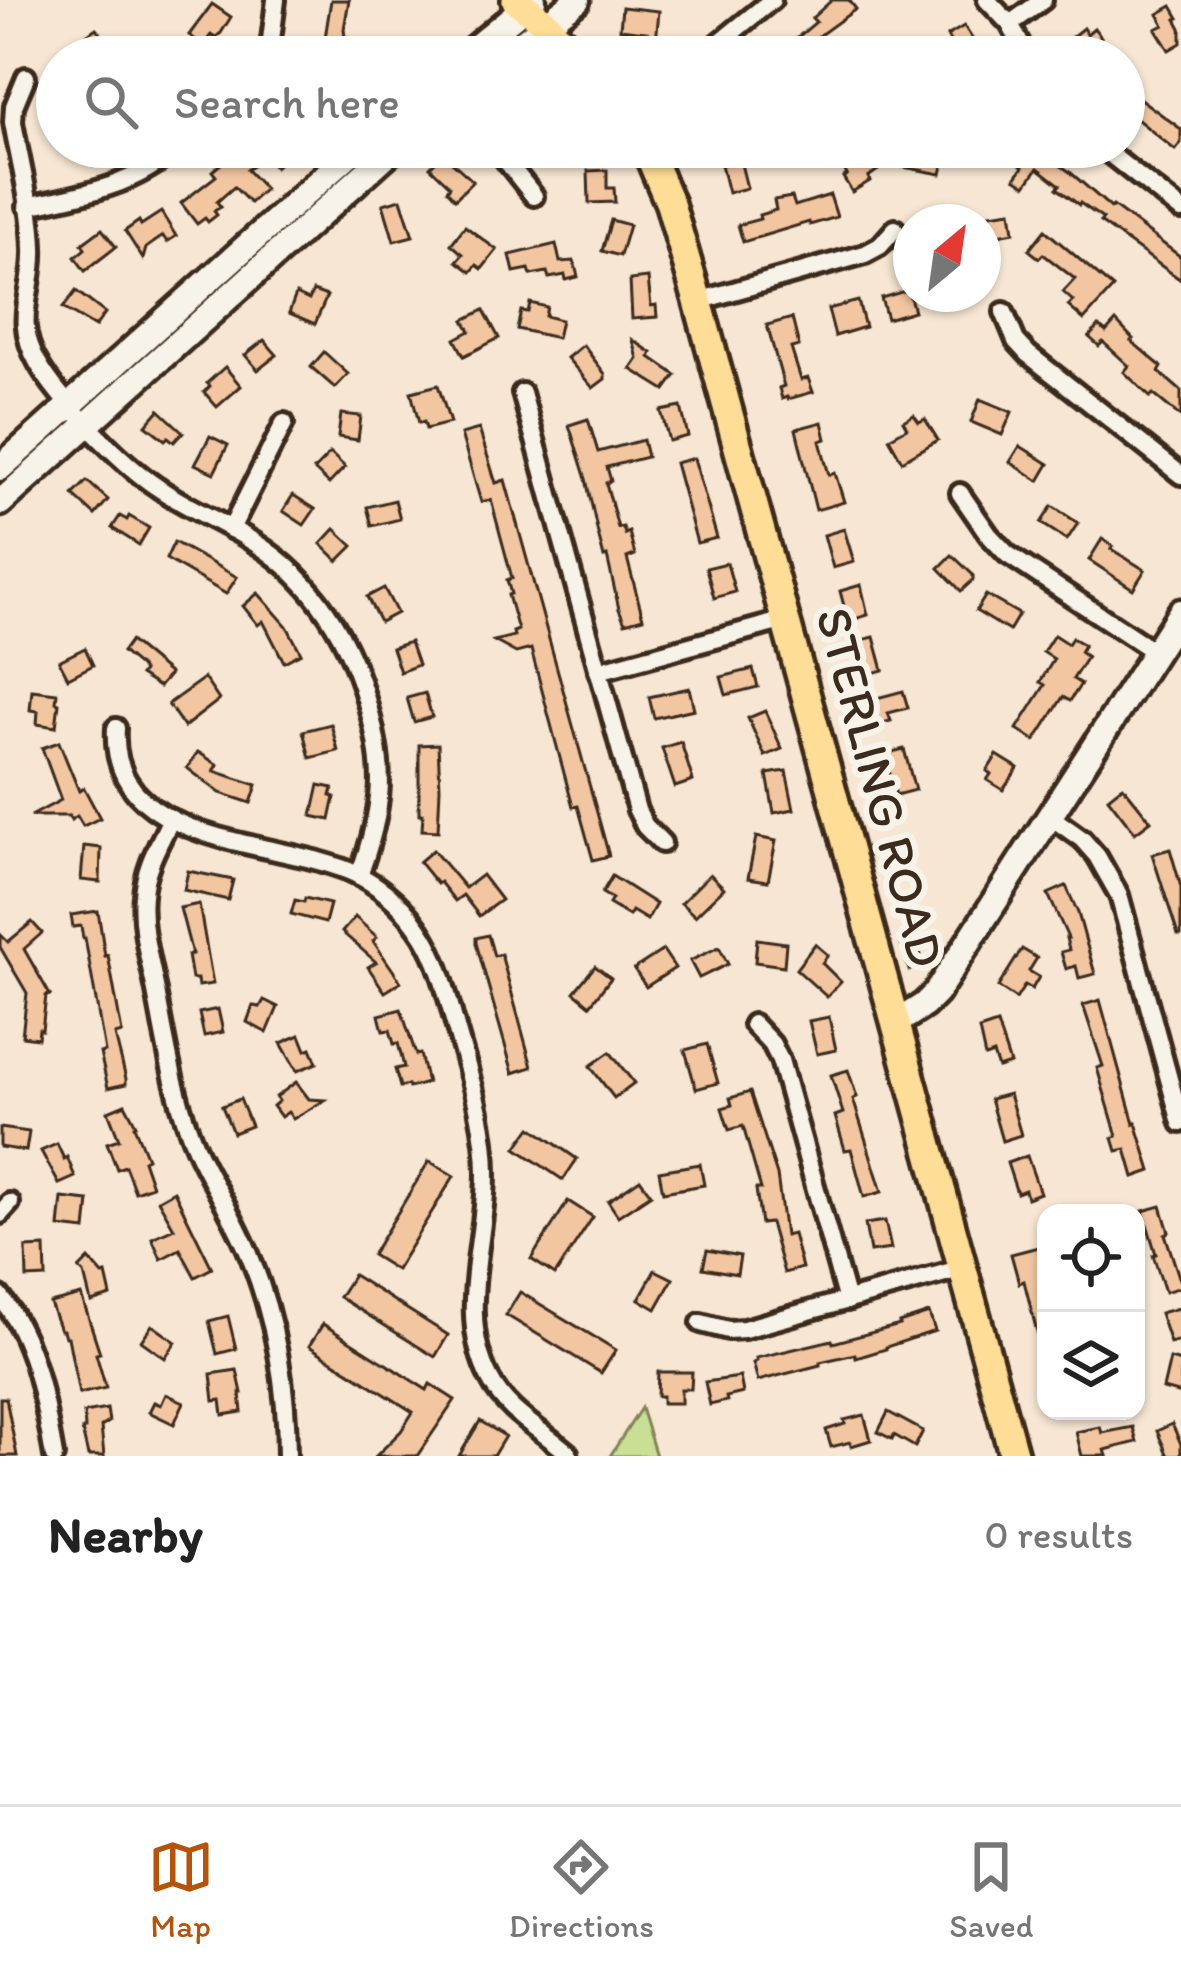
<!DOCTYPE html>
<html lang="en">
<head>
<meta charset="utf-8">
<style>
  body { margin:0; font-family:Itim,sans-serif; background:#f6f6f6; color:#222 }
  .controls { position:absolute; right:36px; bottom:36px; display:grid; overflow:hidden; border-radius:24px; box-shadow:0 3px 9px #0004 }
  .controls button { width:108px; height:108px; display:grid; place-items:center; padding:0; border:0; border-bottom:3px solid #e0e0e0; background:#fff; color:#222; font:60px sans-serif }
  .compass { position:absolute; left:893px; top:204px; width:108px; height:108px; border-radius:50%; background:#fff; box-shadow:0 3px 9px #0004; rotate:29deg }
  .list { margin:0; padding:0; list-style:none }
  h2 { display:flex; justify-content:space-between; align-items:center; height:156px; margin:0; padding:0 48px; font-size:51px }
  h2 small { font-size:39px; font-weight:400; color:#767676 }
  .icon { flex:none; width:66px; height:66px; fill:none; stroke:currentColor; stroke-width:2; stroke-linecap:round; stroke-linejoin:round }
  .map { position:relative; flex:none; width:1181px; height:1456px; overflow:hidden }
  .search { position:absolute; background:#fff; box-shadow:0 3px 9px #0004; left:36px; right:36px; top:36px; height:132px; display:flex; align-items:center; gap:30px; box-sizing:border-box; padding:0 42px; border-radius:66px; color:#767676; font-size:45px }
  .sheet { height:348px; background:#fff }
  nav { display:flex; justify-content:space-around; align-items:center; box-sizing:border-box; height:168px; border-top:3px solid #e0e0e0; background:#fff; font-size:33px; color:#767676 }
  nav a { display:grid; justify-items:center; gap:6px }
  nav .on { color:#b45309 }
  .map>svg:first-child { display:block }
  .green { fill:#c8df94; stroke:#828459; stroke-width:3 }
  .building { fill:#f3c6a2; stroke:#3b2a1e; stroke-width:3 }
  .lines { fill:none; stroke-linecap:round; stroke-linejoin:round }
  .street-casing { stroke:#3b2a1e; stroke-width:26 }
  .secondary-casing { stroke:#3b2a1e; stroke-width:33 }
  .primary-casing { stroke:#3b2a1e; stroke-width:36 }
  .street { stroke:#f7f3e8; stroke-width:16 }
  .secondary { stroke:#f7f3e8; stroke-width:24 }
  .primary { stroke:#fedd96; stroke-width:27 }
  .labels { text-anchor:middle; stroke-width:12; stroke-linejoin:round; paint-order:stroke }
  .street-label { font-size:51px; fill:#3b2a1e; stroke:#f7f3e8 }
</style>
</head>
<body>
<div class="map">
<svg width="1181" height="1456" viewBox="0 0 1181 1456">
  <rect width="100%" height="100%" fill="#f6e6d3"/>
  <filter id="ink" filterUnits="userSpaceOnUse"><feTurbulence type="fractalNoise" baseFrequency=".00833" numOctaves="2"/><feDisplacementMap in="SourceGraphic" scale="24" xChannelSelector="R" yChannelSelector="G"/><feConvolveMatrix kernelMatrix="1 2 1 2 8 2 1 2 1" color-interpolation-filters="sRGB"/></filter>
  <g filter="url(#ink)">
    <polygon class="green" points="641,1408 656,1456 610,1456"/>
    <g class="building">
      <polygon points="331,0 349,0 344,29 345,37 349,37 346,57 322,57"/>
      <polygon points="832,0 849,0 856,9 813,40 818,46 803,57 774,57 816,22 812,18"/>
      <polygon points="212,4 231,17 221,33 215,38 211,35 203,45 189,35"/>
      <polygon points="1172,6 1179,18 1176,19 1181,28 1181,43 1169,50 1156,29 1164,25 1158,14"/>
      <polygon points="622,7 659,11 655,52 637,50 638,39 646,32 620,29"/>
      <polygon points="964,26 973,40 983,57 959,57 947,36"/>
      <polygon points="96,28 110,46 106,49 112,57 90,57 78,41"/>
      <polygon points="1083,28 1087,34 1094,28 1101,37 1095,42 1107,57 1082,57 1068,40"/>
      <polygon points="1124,87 1181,129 1181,143 1175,150 1132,115 1124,125"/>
      <polygon points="242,147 277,147 286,157 275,167 265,155 247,170 265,189 250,203 234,187 217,202 221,207 214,211 217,215 208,222 205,218 197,224 181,203 216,176 212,171"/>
      <polygon points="864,147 868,147 881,168 868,177 870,181 852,192 843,177 847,175 841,163"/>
      <polygon points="907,147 946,152 941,174 903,167"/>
      <polygon points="1024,147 1034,147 1070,172 1111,208 1113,206 1181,257 1181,280 1100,222 1103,219 1080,203 1079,205 1057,188 1060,185 1038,168 1026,185 1015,178 1023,167 1015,161"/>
      <polygon points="443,154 473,181 455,199 447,190 450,186 430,167"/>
      <polygon points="740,160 747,188 728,193 721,165"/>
      <polygon points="607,170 607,188 614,188 615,202 589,203 588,171"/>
      <polygon points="830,195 837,217 810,225 809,222 743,242 738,225 760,219 759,215 776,210 774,200 792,197 795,206"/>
      <polygon points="401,199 413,236 394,241 383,204"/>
      <polygon points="1011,211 1014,232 983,238 983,215"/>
      <polygon points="161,212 176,236 167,242 163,236 146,248 143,259 125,231 139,221 141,225"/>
      <polygon points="611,220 629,225 620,256 602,251"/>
      <polygon points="465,226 497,250 482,269 477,265 471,272 457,261 463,254 451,244"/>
      <polygon points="102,229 116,247 85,271 75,257 85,249 82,244"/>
      <polygon points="1045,230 1113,288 1084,320 1068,306 1073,301 1063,292 1075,279 1043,254 1039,258 1029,250"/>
      <polygon points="556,244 560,262 574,261 578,277 566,280 565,275 549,278 547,272 531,275 529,269 514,272 510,255"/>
      <polygon points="648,278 651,306 656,305 657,317 632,319 630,280"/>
      <polygon points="908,290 914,311 887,319 881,298"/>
      <polygon points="76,291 105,313 95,327 63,308"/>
      <polygon points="313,291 327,296 315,324 289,313 296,294 309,300"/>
      <polygon points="858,301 865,327 835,336 828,309"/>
      <polygon points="530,303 547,307 545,316 561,320 557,338 517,329 521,311 528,312"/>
      <polygon points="484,310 499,338 464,356 455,339 470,331 464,320"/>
      <polygon points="792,318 799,346 791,348 801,380 808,378 813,392 788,399 787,397 782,399 779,388 784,386 767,325"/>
      <polygon points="1116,321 1133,339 1131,341 1162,367 1159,372 1181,391 1181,417 1153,394 1150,397 1124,372 1129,366 1103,342 1099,346 1089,337 1099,326 1106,332"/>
      <polygon points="264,340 277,355 258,370 245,355"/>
      <polygon points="633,340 652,353 650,357 676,375 665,390 631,369 638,359"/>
      <polygon points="583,345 605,374 605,379 593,388 567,358"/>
      <polygon points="324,352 348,374 335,388 311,367"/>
      <polygon points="225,367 241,386 217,407 204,392 210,386 207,383"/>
      <polygon points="438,385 450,423 426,429 424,422 419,423 411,392"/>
      <polygon points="980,399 1012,412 1002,435 971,422"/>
      <polygon points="681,407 688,436 669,441 661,411"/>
      <polygon points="159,410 183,432 174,442 168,437 165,440 146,425"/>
      <polygon points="341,414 361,416 358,440 338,437"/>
      <polygon points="914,415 919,422 925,419 938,440 902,461 889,438 907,428 903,421"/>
      <polygon points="588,419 598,452 643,440 647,457 607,467 611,481 606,483 618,528 623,527 625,534 629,532 635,555 627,558 643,618 625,623 619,609 607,556 604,557 598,534 586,479 569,425"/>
      <polygon points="822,422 826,439 820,441 829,475 835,473 844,502 816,510 796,429"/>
      <polygon points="479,429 496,483 505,480 609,856 593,860 578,806 573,807 531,649 516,653 494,641 514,636 513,632 518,630 508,595 511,594 507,580 512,578 491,500 481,502 461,434"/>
      <polygon points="210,436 228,445 214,473 195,464"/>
      <polygon points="1020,446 1049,464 1039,481 1010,462"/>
      <polygon points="330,453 345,467 329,484 314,470"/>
      <polygon points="694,458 717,538 697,543 675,463"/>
      <polygon points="87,481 108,500 95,515 73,495"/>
      <polygon points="293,495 315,509 304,525 283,511"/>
      <polygon points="395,500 400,519 372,526 367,507"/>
      <polygon points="1052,506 1078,523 1067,540 1041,523"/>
      <polygon points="120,516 127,520 129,516 149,528 139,545 112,528"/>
      <polygon points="335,529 353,546 338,561 321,544"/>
      <polygon points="844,529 854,562 833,568 824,535"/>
      <polygon points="1102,539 1113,546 1111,549 1145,570 1133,589 1089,560"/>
      <polygon points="174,542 237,577 226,594 166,559"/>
      <polygon points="952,555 973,575 973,580 961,591 939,568"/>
      <polygon points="727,563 735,592 714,598 706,568"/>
      <polygon points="861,585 868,615 848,621 840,591"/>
      <polygon points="384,588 397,613 380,622 367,597"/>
      <polygon points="258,593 287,626 301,653 284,662 263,621 258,625 243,606"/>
      <polygon points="986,595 1019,614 1009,631 976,611"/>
      <polygon points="1054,635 1068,644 1072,638 1084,645 1080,652 1087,657 1073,679 1081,684 1070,701 1063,697 1035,741 1017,729 1045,685 1040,682 1054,659 1043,652"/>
      <polygon points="874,637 883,670 862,676 853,642"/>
      <polygon points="130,641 170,674 159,687 140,675 143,671 139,666 122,652"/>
      <polygon points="410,642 418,665 400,672 392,648"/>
      <polygon points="85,648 93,665 68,678 59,661"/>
      <polygon points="753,669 758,687 726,695 721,677"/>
      <polygon points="204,678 219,700 184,727 168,704"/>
      <polygon points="689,688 694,709 654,718 649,697"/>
      <polygon points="32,690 57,693 56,702 59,703 56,727 37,724 38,711 30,710"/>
      <polygon points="903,691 908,708 888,713 891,721 877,724 869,700"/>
      <polygon points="425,693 432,717 414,722 407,698"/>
      <polygon points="765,711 782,749 765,756 748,718"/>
      <polygon points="331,724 338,751 310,758 303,731"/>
      <polygon points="59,742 79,791 84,788 100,818 83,826 77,816 71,820 69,816 31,816 61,800 42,748"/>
      <polygon points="681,742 693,781 675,787 662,748"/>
      <polygon points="438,744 440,788 438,831 422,830 423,814 419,814 419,745"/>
      <polygon points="904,749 915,790 896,795 884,754"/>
      <polygon points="198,752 218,765 214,771 257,785 251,803 220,793 187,768"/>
      <polygon points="997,755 1018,768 1003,790 987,780 991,774 987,771"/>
      <polygon points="786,771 794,809 774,813 767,774"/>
      <polygon points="319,785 333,788 331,796 335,797 330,820 312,816"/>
      <polygon points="1123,786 1151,821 1135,833 1108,798"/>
      <polygon points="756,837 776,841 768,881 748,878"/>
      <polygon points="84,846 101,848 100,882 81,880"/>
      <polygon points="1170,849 1181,887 1181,935 1178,935 1152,854"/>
      <polygon points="433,850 465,888 482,875 501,900 479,916 463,895 455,901 440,882 437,884 419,862"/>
      <polygon points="188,871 233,880 228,900 184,890"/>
      <polygon points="710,874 724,888 695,916 681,903"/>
      <polygon points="612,876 656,904 647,920 632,911 629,916 609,904 612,899 602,893"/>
      <polygon points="1066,886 1078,913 1095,974 1079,978 1076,966 1066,969 1061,952 1069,950 1066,938 1068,938 1048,894"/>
      <polygon points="305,898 330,904 325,923 291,914 295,900 304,902"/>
      <polygon points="199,904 213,984 198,986 197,979 192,979 188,955 192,954 180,908"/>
      <polygon points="98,911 105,956 108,955 122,1033 115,1035 126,1079 126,1084 108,1088 100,1053 105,1052 85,938 83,938 81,926 73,927 71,915"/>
      <polygon points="355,917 377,937 373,941 401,982 385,992 368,967 376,962 342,932"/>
      <polygon points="32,922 42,933 24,949 50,995 46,996 42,1030 39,1029 38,1038 22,1036 27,993 0,947 0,934 8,942"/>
      <polygon points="488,935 494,956 501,954 532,1067 513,1073 476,943 476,938"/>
      <polygon points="916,938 924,966 909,970 901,943"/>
      <polygon points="757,939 786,943 784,966 755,962"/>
      <polygon points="815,944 828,955 822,963 841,982 827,997 796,969"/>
      <polygon points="719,947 728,964 699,978 690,961"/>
      <polygon points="1022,949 1037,958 1029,971 1039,977 1032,989 1025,985 1016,999 998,987"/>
      <polygon points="663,950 675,968 646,987 634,969"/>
      <polygon points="595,966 611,978 590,1005 574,992"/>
      <polygon points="264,1000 278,1007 267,1033 247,1022 253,1006 260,1007"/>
      <polygon points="1100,1000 1134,1124 1136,1123 1151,1171 1134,1177 1126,1149 1117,1151 1113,1138 1117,1136 1097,1068 1103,1066 1083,1005"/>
      <polygon points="218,1009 223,1032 204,1036 199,1013"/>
      <polygon points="401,1009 416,1055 420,1054 427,1083 409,1088 408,1085 400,1087 395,1069 404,1067 398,1043 394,1044 390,1030 383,1031 379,1015"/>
      <polygon points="829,1017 836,1050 817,1054 809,1021"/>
      <polygon points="997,1024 1010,1064 998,1068 993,1054 985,1057 979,1030"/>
      <polygon points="300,1035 306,1050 311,1048 317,1063 297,1071 281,1043"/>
      <polygon points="707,1044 718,1083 696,1089 685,1050"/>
      <polygon points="610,1052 634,1083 614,1098 590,1066"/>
      <polygon points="848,1070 857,1097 853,1099 882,1192 864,1197 851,1149 845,1150 835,1116 843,1113 831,1075"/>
      <polygon points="296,1082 309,1099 325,1100 293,1119 288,1112 281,1117 273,1106 279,1101 276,1097"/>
      <polygon points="750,1092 777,1175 785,1236 793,1234 802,1268 784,1273 770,1223 761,1224 756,1189 761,1189 743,1126 729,1130 722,1108 732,1105 730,1098"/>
      <polygon points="1009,1094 1021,1135 1002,1141 990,1099"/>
      <polygon points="240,1099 251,1126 233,1133 222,1106"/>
      <polygon points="125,1104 136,1125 134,1126 147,1158 143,1160 152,1186 135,1192 125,1166 117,1169 107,1143 119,1139 108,1111"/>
      <polygon points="531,1127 577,1159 563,1180 516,1148"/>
      <polygon points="0,1128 29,1132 26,1151 0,1147"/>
      <polygon points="57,1144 64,1159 67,1157 75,1177 59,1184 41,1151"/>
      <polygon points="1027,1156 1040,1193 1027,1198 1025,1190 1017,1193 1007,1163"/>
      <polygon points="429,1161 454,1176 396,1270 372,1255"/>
      <polygon points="700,1164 704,1185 663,1192 659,1171"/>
      <polygon points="640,1179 651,1194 618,1216 608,1201"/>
      <polygon points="174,1191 212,1268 195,1277 180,1249 161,1259 152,1238 174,1228 158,1200"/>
      <polygon points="62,1198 89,1201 86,1230 59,1227"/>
      <polygon points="568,1201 593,1217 555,1275 531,1259"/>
      <polygon points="1161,1206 1169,1232 1165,1234 1181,1283 1181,1287 1165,1292 1153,1255 1156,1254 1143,1211"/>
      <polygon points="885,1221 891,1249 870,1252 865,1224"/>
      <polygon points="1046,1245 1046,1351 1042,1352 1024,1281 1019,1283 1011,1254"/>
      <polygon points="45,1247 46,1277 27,1278 26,1248"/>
      <polygon points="707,1250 740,1256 737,1274 703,1268"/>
      <polygon points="89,1259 103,1275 106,1274 111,1296 91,1302 84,1274 79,1269"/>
      <polygon points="655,1270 673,1279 656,1309 639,1299"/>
      <polygon points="353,1275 448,1335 435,1357 339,1297"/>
      <polygon points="520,1292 616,1350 601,1373 506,1315"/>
      <polygon points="81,1295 100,1353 96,1354 106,1388 79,1394 68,1337 65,1337 63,1330 60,1330 50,1303"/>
      <polygon points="1178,1308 1181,1318 1181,1340 1170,1343 1160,1313"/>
      <polygon points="929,1313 935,1331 886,1347 886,1349 856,1358 855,1354 820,1362 820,1365 758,1381 753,1363 757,1361 756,1358 832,1340 833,1343 900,1325 899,1323"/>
      <polygon points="228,1316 236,1349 217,1354 209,1321"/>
      <polygon points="323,1324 427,1390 430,1384 455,1400 417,1456 376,1456 401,1431 413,1412 309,1346"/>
      <polygon points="152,1325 176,1342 165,1358 141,1341"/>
      <polygon points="1170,1359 1181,1362 1181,1394 1163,1389"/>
      <polygon points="237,1370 242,1393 240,1393 242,1412 223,1415 221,1400 214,1401 211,1374"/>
      <polygon points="658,1372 692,1372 691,1389 681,1389 681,1403 662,1403 662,1396 657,1396"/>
      <polygon points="740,1377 743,1393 726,1397 727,1401 710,1405 705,1382"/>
      <polygon points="166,1394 184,1402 174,1424 149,1412 154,1402 161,1405"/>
      <polygon points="0,1398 6,1398 17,1456 0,1456"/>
      <polygon points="107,1409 109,1422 101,1427 104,1456 88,1456 82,1430 85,1429 84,1413"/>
      <polygon points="888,1412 923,1431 915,1447 894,1435 892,1439 878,1432"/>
      <polygon points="864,1415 871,1440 851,1446 850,1442 831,1447 826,1430 845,1424 844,1420"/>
      <polygon points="480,1421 505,1436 493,1456 459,1456"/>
      <polygon points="1172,1424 1181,1444 1181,1456 1168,1456 1157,1431"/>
      <polygon points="1100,1427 1102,1433 1133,1427 1137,1442 1105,1450 1107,1456 1082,1456 1076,1432"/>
    </g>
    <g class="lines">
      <defs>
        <g id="street">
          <polyline points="987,0 1010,24 1027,57"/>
          <polyline points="1010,24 1043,0"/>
          <polyline points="719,43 772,0"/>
          <polyline points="265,57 271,40 276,0"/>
          <path d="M26 77 14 106 13 122C20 163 32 207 33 248 35 292 12 318 38 363 58 399 122 464 157 487 184 506 215 519 244 536 307 572 346 630 366 699 387 771 384 805 359 876"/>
          <polyline points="495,147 534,196"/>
          <polyline points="1101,147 1181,210"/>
          <path d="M27 206C82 195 135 186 178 147"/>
          <polyline points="698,301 865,254 880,246 895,229"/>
          <polyline points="1004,312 1016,341 1028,354 1181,475"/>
          <polyline points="522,393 637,810 645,826 662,843"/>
          <polyline points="960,493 989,535 1007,554 1155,652"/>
          <polyline points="231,529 284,423"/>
          <polyline points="598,671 785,620"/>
          <path d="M116 728C108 850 284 838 358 875 385 889 408 911 424 937 441 965 448 999 457 1031 470 1077 486 1124 486 1173 486 1241 456 1315 490 1379 508 1414 540 1428 568 1453V1456"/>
          <polyline points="1051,817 1082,839 1097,856 1119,895 1181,1123"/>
          <path d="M171 819C159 844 145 867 143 895 140 925 149 957 155 986 166 1043 174 1100 198 1153 215 1189 237 1222 251 1259 276 1322 287 1389 287 1456"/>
          <polyline points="753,1024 772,1044 780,1060 847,1301"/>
          <polyline points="0,1214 10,1203"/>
          <path d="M0 1296C36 1343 44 1399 54 1456"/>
          <polyline points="701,1323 728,1330 744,1329 963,1268"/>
        </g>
        <g id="secondary">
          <polyline points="464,57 533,0"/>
          <polyline points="504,57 577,0"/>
          <polyline points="0,468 357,147"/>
          <polyline points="0,503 395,147"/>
          <polyline points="896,1023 924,1005 936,993 1181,612"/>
        </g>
        <g id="primary">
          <polyline points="516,0 547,24 574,57"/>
          <polyline points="646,147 670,204 698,301 1014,1456"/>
        </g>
      </defs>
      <use href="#street" class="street-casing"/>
      <use href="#secondary" class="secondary-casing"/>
      <use href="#primary" class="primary-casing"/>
      <use href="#street" class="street"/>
      <use href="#secondary" class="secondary"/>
      <use href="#primary" class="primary"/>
    </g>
  </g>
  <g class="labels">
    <g class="street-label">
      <text transform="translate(881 787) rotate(75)" y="18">STERLING ROAD</text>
    </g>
  </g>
</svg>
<div class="controls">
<button><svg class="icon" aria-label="locate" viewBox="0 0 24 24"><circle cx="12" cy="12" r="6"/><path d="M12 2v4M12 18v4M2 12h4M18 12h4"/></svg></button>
<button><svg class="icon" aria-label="layers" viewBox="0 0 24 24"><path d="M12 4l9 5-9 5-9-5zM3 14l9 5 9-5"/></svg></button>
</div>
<svg class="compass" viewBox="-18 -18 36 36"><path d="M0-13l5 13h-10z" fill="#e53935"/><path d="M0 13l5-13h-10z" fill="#767676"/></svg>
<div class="search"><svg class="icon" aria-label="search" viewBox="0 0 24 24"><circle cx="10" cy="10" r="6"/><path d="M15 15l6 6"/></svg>Search here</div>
</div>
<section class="sheet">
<h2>Nearby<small>0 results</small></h2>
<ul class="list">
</ul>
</section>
<nav>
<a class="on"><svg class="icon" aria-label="map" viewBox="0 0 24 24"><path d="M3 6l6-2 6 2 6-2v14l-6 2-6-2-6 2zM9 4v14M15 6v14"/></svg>Map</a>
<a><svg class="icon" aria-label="directions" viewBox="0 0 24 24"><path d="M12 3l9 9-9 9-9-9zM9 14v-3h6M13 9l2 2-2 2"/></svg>Directions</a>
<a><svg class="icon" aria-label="saved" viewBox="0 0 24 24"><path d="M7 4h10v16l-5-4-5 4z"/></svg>Saved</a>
</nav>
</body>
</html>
